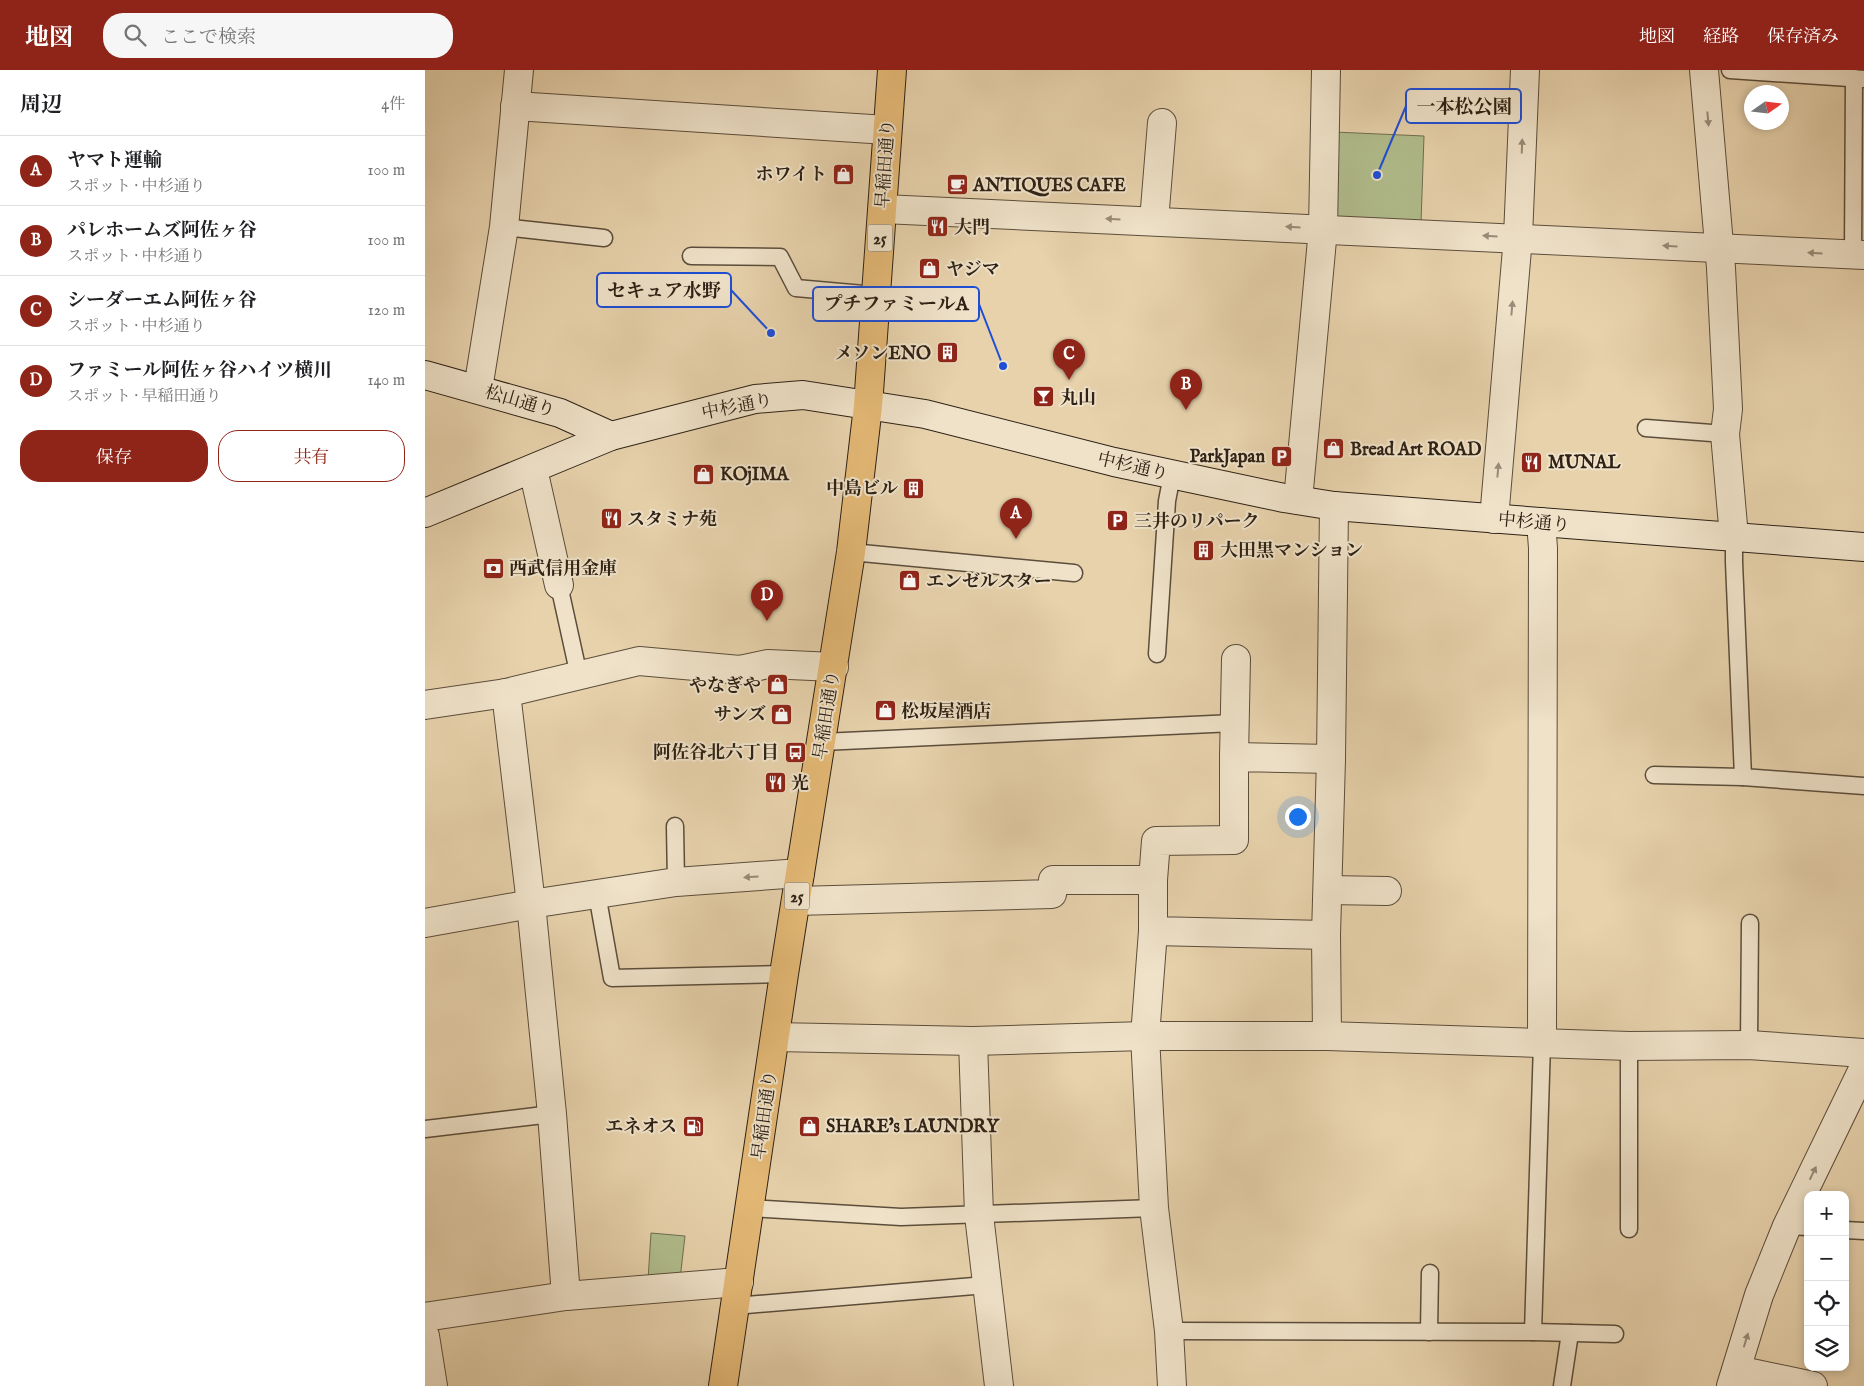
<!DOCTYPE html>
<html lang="ja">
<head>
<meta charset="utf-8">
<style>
  body { margin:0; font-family:"IM FELL English","Noto Serif JP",serif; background:#f6f6f6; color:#202124 }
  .controls { position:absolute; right:15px; bottom:15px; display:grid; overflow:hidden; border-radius:10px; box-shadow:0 2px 8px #0003 }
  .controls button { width:45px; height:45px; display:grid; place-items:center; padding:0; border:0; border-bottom:1px solid #e0e0e0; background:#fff; color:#202124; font:25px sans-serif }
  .compass { position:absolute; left:1319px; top:15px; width:45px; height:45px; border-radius:50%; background:#fff; box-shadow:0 2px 8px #0003; rotate:76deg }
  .you { position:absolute; left:872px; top:746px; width:18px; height:18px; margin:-12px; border:4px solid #fff; border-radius:50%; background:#1a73e8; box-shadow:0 0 0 8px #1a73e833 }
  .badge { display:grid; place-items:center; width:32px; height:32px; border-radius:50%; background:#8f2418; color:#fff; font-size:16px; font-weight:700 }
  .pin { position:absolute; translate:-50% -41px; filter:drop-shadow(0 1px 2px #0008) }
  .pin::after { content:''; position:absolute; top:26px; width:18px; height:15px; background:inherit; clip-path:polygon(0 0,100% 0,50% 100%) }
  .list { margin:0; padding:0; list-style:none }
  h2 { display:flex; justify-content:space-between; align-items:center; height:65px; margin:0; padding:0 20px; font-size:21px }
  h2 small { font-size:16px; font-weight:400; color:#757577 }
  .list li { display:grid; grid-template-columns:32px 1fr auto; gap:15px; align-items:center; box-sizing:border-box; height:70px; padding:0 20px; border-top:1px solid #e0e0e0 }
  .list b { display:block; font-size:19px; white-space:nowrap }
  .list p { margin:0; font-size:16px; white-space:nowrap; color:#757577 }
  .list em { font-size:16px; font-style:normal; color:#757577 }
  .actions { display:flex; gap:10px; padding:15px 20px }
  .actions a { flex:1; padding:11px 0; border:1px solid #8f2418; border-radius:20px; text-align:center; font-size:18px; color:#8f2418 }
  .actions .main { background:#8f2418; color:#fff }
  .icon { flex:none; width:28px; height:28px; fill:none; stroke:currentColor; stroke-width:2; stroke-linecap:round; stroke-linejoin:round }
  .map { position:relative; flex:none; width:1439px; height:1316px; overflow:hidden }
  header { display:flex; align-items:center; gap:30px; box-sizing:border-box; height:70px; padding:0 25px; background:#8f2418; color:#fff }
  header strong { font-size:24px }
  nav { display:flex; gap:28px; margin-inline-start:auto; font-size:18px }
  .search { width:350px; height:45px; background:#f6f6f6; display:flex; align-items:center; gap:12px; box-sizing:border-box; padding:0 18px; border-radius:20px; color:#757577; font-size:19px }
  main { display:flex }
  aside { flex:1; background:#fff }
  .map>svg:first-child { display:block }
  .green { fill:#b1bd8d; stroke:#706f51 }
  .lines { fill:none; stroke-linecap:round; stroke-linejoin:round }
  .lane-casing { stroke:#5c4d3b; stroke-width:19 }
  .street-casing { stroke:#5c4d3b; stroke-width:30 }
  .secondary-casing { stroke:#2e2115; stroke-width:30 }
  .primary-casing { stroke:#2e2115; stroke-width:30 }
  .lane { stroke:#efe2c9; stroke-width:16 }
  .street { stroke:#efe2c9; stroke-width:28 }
  .secondary { stroke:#efe2c9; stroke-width:28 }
  .primary { stroke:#e4b976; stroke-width:28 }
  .oneway { fill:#988b78 }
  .labels { text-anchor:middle; stroke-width:4; stroke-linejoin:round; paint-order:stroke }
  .shield { fill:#efe2c9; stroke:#685b4b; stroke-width:1 }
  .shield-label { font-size:16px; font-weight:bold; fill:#2e2115 }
  .street-label { font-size:18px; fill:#2e2115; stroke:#efe2c9 }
  .poi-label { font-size:18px; font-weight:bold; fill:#2e2115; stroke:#efe2c9; text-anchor:start }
  .leader { fill:none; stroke:#1d4ed8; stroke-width:2 }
  .callout-dot { fill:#1d4ed8; stroke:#efe2c9; stroke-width:2 }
  .callout { fill:#efe2c9; stroke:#1d4ed8; stroke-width:2 }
  .callout-label { font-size:19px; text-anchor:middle; font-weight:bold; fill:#2e2115 }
</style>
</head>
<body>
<header>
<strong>地図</strong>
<div class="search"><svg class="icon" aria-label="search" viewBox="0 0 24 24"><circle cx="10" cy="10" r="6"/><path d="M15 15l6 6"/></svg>ここで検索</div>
<nav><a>地図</a><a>経路</a><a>保存済み</a></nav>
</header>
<main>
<aside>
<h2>周辺<small>4件</small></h2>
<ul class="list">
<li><span class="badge">A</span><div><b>ヤマト運輸</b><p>スポット · 中杉通り</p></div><em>100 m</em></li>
<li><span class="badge">B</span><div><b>パレホームズ阿佐ヶ谷</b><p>スポット · 中杉通り</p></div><em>100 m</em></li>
<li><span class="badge">C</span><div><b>シーダーエム阿佐ヶ谷</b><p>スポット · 中杉通り</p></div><em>120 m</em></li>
<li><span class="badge">D</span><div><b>ファミール阿佐ヶ谷ハイツ横川</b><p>スポット · 早稲田通り</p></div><em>140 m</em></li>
</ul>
<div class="actions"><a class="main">保存</a><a>共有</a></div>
</aside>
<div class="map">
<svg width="1439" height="1316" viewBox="0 0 1439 1316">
  <rect width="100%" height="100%" fill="#e7d2ac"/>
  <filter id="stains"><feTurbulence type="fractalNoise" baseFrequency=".004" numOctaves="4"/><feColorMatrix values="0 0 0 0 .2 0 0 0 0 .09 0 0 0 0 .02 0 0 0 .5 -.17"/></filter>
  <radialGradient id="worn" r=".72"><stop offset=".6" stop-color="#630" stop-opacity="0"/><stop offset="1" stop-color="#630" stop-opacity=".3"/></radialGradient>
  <g class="green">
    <polygon points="909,62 999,66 996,153 911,150"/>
    <polygon points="226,1163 260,1166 255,1209 223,1210"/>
  </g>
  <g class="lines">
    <defs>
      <g id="lane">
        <polyline points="1305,0 1439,9"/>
        <polyline points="79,157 179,168"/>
        <polyline points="1428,184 1429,8"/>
        <polyline points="266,186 355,187 371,218 450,225"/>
        <polyline points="1221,358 1300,364"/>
        <polyline points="1309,467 1309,492 1318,707 1439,716"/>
        <polyline points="426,482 649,503"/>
        <polyline points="134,515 154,606"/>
        <polyline points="732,584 742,431 747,405"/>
        <polyline points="397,672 809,653"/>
        <polyline points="1229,705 1318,707"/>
        <polyline points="250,756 251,812"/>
        <polyline points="172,824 187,908 359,904"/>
        <polyline points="1117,973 1108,1262 1190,1264"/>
        <polyline points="1324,975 1325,853"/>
        <polyline points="1204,976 1204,1159"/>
        <polyline points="0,1059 127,1044"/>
        <polyline points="325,1138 476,1147 729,1138"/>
        <polyline points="1362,1156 1383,1157"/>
        <polyline points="1420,1160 1439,1161"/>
        <polyline points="310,1236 561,1215"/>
        <polyline points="744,1261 1108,1262"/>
        <polyline points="1004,1262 1005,1203"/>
        <polyline points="1137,1316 1145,1263"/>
      </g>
      <g id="street">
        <polyline points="1279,0 1296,198 1303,339 1300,364 1309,467"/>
        <polyline points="90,36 462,60"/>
        <polyline points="458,139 1439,185"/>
        <polyline points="729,151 737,53"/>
        <polyline points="53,319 79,157 94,0"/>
        <polyline points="108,399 134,515"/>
        <polyline points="873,430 898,159 901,0"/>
        <polyline points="1069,449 1093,167 1100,0"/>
        <polyline points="1116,452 1118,478 1117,973"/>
        <polyline points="81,623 106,834 127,1044 141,1226"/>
        <polyline points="0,635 81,623 214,591 315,600 343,594 409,597"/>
        <polyline points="809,687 811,589"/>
        <polyline points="903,820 962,821"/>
        <polyline points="371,831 627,824 628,810 728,810"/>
        <polyline points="0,853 106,834 251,812 375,803"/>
        <polyline points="728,861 720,966 729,1138 744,1261 747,1316"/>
        <polyline points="901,865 906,689"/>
        <polyline points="902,966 901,865 728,861 728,810 731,771 809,770 809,687 906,689 909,436"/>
        <polyline points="350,967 548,971 720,966 902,966 1204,976 1324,975 1439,983"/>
        <polyline points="548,971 554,1145 574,1316"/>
        <polyline points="0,1247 141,1226 314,1212"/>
        <polyline points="0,1266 8,1316"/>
        <polyline points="1312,1300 1388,1316"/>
        <polyline points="1306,1316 1334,1225 1362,1156 1439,997"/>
      </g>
      <g id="secondary">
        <polyline points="0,305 135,343 186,366"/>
        <polyline points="0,443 186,366 330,329 378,325 500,344 689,392 859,428 909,436 1439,477"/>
      </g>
      <polyline id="primary" points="298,1316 359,904 426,482 443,336 467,0"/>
    </defs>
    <use href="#lane" class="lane-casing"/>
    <use href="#street" class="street-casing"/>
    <use href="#secondary" class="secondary-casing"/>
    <use href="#primary" class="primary-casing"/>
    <use href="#lane" class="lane"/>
    <use href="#street" class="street"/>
    <use href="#secondary" class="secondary"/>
    <use href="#primary" class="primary"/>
  </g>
  <defs><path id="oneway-solid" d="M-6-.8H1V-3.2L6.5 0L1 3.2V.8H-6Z" transform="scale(1.25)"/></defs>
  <g class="oneway">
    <use href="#oneway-solid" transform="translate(1283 49) rotate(85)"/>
    <use href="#oneway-solid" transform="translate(1097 76) rotate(-88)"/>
    <use href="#oneway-solid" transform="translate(688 149) rotate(-177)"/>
    <use href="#oneway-solid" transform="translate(868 157) rotate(-177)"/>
    <use href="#oneway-solid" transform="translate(1065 166) rotate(-177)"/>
    <use href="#oneway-solid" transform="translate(1245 176) rotate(-177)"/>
    <use href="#oneway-solid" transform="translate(1390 183) rotate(-177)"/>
    <use href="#oneway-solid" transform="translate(1087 238) rotate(-85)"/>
    <use href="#oneway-solid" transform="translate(1073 400) rotate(-85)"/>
    <use href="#oneway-solid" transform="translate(326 807) rotate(176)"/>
    <use href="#oneway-solid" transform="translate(1388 1103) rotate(-64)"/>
    <use href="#oneway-solid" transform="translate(1321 1270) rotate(-73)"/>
  </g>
  <defs>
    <symbol id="shop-square" viewBox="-11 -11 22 22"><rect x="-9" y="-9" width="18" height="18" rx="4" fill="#8f2418" stroke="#efe2c9"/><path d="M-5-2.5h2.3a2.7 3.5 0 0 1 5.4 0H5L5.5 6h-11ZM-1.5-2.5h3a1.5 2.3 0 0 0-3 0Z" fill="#fff"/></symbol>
    <symbol id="cafe-square" viewBox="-11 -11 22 22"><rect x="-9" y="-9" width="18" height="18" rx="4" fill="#8f2418" stroke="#efe2c9"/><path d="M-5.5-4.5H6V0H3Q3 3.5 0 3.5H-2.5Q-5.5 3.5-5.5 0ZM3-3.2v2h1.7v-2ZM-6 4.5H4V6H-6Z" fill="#fff"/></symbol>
    <symbol id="restaurant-square" viewBox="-11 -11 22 22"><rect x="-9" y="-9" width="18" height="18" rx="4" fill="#8f2418" stroke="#efe2c9"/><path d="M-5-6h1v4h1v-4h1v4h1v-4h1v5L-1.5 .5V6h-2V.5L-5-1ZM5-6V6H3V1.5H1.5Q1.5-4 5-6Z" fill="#fff"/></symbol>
    <symbol id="building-square" viewBox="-11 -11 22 22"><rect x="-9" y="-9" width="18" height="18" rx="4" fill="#8f2418" stroke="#efe2c9"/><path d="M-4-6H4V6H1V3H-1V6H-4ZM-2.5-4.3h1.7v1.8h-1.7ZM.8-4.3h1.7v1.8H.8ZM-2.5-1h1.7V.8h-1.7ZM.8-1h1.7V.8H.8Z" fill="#fff"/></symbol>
    <symbol id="bar-square" viewBox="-11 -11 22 22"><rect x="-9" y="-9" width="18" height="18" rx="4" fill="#8f2418" stroke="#efe2c9"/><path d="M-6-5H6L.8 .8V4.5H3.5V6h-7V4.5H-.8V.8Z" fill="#fff"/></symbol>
    <symbol id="parking-square" viewBox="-11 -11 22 22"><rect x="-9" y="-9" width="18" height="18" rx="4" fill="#8f2418" stroke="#efe2c9"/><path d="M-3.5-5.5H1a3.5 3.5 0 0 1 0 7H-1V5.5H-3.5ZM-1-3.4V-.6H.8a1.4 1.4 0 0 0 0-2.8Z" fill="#fff"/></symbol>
    <symbol id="bank-square" viewBox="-11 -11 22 22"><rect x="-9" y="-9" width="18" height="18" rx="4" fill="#8f2418" stroke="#efe2c9"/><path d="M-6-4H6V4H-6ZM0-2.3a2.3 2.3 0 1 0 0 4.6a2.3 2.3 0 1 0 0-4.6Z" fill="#fff"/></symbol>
    <symbol id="bus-square" viewBox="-11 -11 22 22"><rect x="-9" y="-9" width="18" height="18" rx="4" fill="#8f2418" stroke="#efe2c9"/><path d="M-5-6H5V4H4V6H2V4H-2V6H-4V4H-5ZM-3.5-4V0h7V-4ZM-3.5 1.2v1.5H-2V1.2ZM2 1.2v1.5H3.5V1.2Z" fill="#fff"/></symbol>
    <symbol id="fuel-square" viewBox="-11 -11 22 22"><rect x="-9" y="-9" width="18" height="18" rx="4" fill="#8f2418" stroke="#efe2c9"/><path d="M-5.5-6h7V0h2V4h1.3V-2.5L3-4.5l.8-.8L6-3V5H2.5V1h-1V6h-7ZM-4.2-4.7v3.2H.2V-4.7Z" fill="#fff"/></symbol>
  </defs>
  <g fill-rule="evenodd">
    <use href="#shop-square" x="406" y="92" width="25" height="25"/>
    <use href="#cafe-square" x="520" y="102" width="25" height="25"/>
    <use href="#restaurant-square" x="500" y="144" width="25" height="25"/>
    <use href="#shop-square" x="492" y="186" width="25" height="25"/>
    <use href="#building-square" x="510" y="270" width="25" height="25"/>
    <use href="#bar-square" x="606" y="314" width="25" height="25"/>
    <use href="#shop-square" x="896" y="366" width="25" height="25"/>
    <use href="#parking-square" x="844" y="374" width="25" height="25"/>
    <use href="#restaurant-square" x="1094" y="380" width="25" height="25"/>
    <use href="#shop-square" x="266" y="392" width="25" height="25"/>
    <use href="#building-square" x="476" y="406" width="25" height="25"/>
    <use href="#restaurant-square" x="174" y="436" width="25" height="25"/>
    <use href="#parking-square" x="680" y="438" width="25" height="25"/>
    <use href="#building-square" x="766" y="468" width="25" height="25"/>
    <use href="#bank-square" x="56" y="486" width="25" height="25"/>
    <use href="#shop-square" x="472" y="498" width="25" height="25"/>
    <use href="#shop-square" x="340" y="602" width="25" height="25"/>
    <use href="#shop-square" x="448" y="628" width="25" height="25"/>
    <use href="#shop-square" x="344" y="632" width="25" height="25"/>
    <use href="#bus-square" x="358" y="670" width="25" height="25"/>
    <use href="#restaurant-square" x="338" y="700" width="25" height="25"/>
    <use href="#fuel-square" x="256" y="1044" width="25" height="25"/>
    <use href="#shop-square" x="372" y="1044" width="25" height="25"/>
  </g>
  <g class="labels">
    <g class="shield">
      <rect x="442.5" y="154.5" width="25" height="27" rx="4"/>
      <rect x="359.5" y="812.5" width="25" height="27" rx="4"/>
    </g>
    <g class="shield-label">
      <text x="455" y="174">25</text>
      <text x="372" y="832">25</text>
    </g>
    <g class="street-label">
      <text transform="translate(460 94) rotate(-86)" y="6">早稲田通り</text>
      <text transform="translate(95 331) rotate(16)" y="6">松山通り</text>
      <text transform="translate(312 336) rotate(-11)" y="6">中杉通り</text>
      <text transform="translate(708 396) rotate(13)" y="6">中杉通り</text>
      <text transform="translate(1109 452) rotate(5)" y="6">中杉通り</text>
      <text transform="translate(401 645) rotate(-81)" y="6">早稲田通り</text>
      <text transform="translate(339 1045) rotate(-82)" y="6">早稲田通り</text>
    </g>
    <g class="poi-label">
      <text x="402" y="110" text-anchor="end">ホワイト</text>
      <text x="548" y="121">ANTIQUES CAFE</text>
      <text x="529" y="163">大門</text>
      <text x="521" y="205">ヤジマ</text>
      <text x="506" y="289" text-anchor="end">メソンENO</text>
      <text x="635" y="333">丸山</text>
      <text x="925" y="385">Bread Art ROAD</text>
      <text x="840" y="392" text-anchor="end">ParkJapan</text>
      <text x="1123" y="398">MUNAL</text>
      <text x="295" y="410">KOjIMA</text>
      <text x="473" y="424" text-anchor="end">中島ビル</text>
      <text x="202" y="455">スタミナ苑</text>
      <text x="709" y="457">三井のリパーク</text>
      <text x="795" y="486">大田黒マンション</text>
      <text x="84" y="504">西武信用金庫</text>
      <text x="501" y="517">エンゼルスター</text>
      <text x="336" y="621" text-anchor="end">やなぎや</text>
      <text x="476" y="647">松坂屋酒店</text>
      <text x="341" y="650" text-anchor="end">サンズ</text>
      <text x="354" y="688" text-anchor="end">阿佐谷北六丁目</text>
      <text x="366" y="719">光</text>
      <text x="252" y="1062" text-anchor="end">エネオス</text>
      <text x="401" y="1062">SHARE's LAUNDRY</text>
    </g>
  </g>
  <path class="leader" d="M952 105L981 36M346 263L306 220M578 296L554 234"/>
  <g class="callout-dot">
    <circle cx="952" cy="105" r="5"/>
    <circle cx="346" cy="263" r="5"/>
    <circle cx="578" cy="296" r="5"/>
  </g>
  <g class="callout">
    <rect x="981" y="19" width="115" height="34" rx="5"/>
    <rect x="172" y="203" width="134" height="34" rx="5"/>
    <rect x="388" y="217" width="166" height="34" rx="5"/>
  </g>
  <g class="callout-label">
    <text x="1039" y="43">一本松公園</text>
    <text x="239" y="227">セキュア水野</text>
    <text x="471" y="240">プチファミールA</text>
  </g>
  <rect width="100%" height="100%" filter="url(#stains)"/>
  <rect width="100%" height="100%" fill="url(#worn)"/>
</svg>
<div class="controls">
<button>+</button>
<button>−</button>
<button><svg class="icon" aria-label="locate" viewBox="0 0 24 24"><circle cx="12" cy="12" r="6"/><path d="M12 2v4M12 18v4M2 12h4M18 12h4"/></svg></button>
<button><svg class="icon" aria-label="layers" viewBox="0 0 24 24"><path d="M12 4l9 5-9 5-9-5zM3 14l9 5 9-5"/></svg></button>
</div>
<svg class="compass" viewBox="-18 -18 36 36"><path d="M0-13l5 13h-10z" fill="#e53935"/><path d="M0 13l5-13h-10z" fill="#757577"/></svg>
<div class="you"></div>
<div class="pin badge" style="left:591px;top:469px">A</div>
<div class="pin badge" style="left:761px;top:340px">B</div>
<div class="pin badge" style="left:644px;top:310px">C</div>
<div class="pin badge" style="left:342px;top:551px">D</div>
</div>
</main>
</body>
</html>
